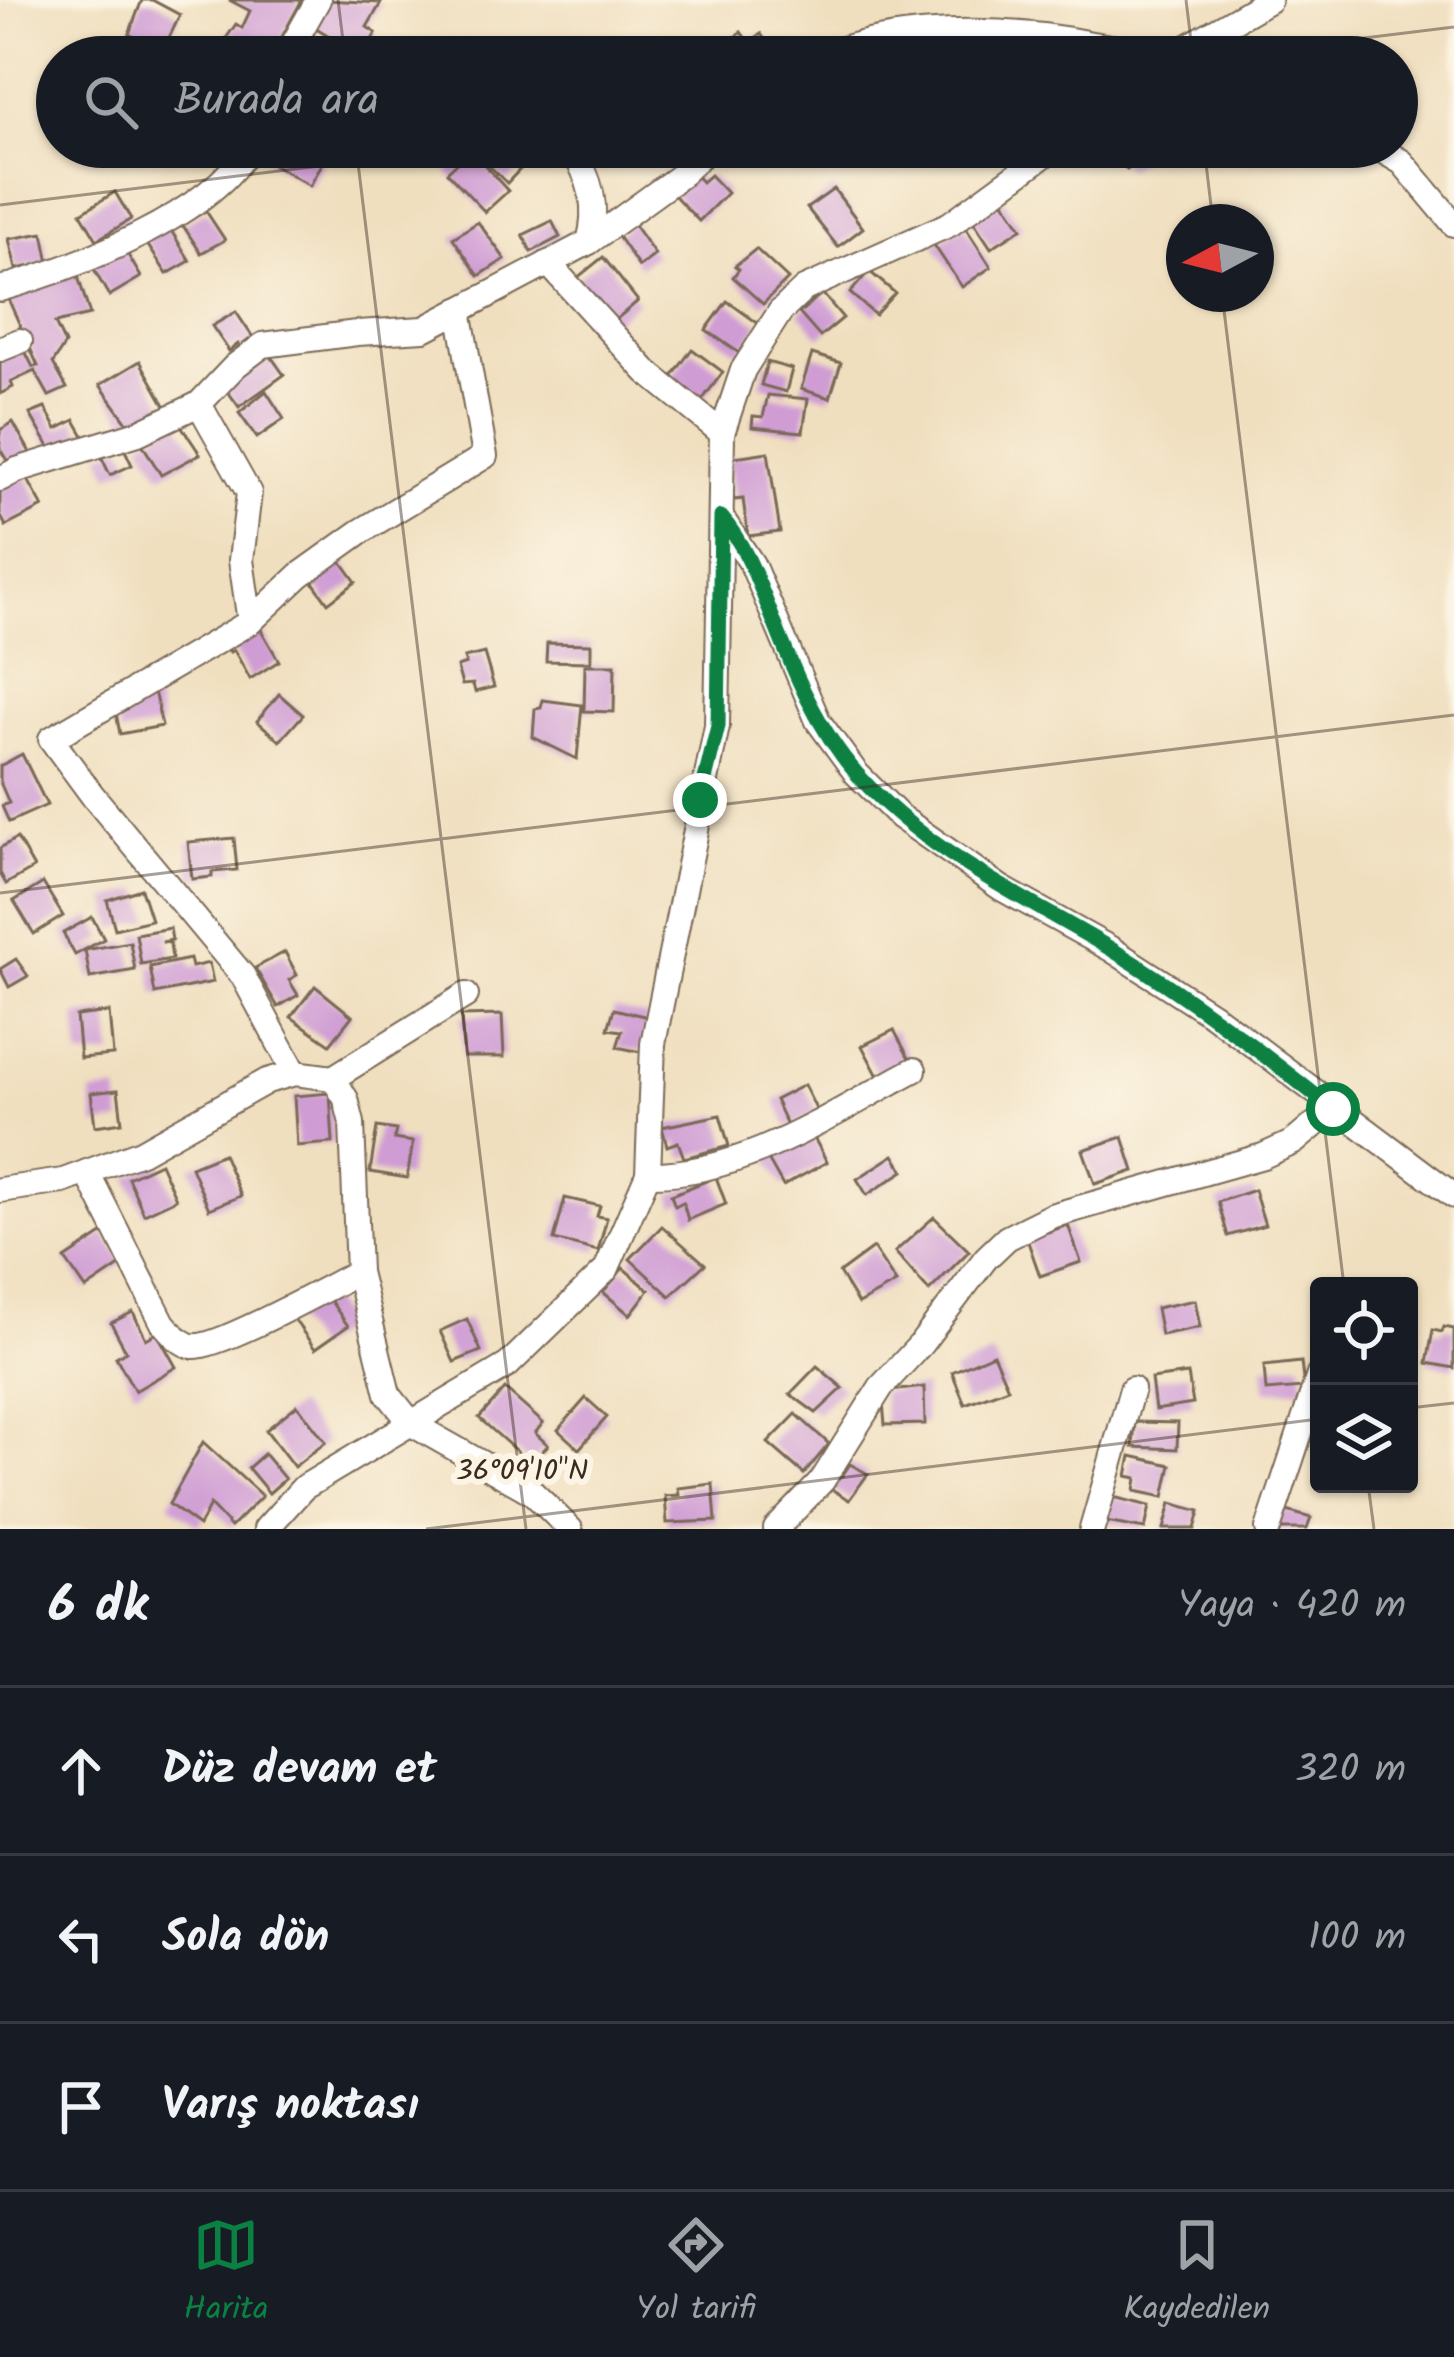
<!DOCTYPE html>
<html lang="tr">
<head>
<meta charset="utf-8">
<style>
  body { margin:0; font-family:Kalam,sans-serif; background:#20242c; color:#f1f3f6 }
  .controls { position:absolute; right:36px; bottom:36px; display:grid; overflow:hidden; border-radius:12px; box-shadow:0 3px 9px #0004 }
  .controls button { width:108px; height:108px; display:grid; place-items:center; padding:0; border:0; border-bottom:3px solid #363941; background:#171b24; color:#f1f3f6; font:60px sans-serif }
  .compass { position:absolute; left:1166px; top:204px; width:108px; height:108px; border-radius:50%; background:#171b24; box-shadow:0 3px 9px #0004; rotate:263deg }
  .stop { position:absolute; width:36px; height:36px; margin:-27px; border:9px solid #0b8043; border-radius:50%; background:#fff }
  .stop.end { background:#0b8043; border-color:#fff; box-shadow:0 3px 12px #0008 }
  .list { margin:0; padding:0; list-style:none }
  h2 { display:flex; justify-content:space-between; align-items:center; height:156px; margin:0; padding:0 48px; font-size:51px }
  h2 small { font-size:39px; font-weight:400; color:#9ea1a6 }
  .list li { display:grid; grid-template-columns:78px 1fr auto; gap:36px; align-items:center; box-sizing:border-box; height:168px; padding:0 48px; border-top:3px solid #363941 }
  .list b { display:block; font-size:45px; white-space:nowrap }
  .list em { font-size:39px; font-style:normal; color:#9ea1a6 }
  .icon { flex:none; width:66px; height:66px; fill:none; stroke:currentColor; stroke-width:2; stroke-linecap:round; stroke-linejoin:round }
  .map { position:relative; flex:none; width:1454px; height:1529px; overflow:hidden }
  .search { position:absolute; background:#171b24; box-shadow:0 3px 9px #0004; left:36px; right:36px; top:36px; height:132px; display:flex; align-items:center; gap:30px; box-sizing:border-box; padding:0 42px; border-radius:66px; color:#9ea1a6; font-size:45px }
  .sheet { height:660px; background:#171b24 }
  nav { display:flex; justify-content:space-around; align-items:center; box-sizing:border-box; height:168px; border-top:3px solid #363941; background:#171b24; font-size:33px; color:#9ea1a6 }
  nav a { display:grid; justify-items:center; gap:6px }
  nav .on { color:#0b8043 }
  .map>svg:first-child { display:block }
  .building { fill:#cf9cd4 }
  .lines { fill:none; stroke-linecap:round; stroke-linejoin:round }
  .minor-casing { stroke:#7a6956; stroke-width:28 }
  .minor { stroke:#fff; stroke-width:24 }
  .route { stroke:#0b8043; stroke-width:15 }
  .ticks { fill:none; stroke:#3b2a1e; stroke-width:3; stroke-opacity:0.45 }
  .ticks-label { font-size:30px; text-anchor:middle; fill:#3b2a1e; stroke:#fcf5e5; stroke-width:12; stroke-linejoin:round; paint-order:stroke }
</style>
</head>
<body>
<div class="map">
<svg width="1454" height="1529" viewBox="0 0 1454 1529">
  <rect width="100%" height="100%" fill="#fcf5e5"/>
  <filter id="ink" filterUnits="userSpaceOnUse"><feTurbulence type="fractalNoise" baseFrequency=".00833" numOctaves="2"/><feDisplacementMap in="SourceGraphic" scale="24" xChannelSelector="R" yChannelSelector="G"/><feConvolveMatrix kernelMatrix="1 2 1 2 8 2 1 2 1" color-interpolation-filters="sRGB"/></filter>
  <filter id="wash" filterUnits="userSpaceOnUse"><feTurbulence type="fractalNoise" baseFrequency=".004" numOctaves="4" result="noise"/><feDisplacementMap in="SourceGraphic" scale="48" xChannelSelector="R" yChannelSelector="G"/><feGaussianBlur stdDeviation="2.7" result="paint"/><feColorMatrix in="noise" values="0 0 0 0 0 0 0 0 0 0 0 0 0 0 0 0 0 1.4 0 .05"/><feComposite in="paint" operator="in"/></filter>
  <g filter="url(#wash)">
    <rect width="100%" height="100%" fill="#f0dfbf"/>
    <g id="blocks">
      <g class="building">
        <polygon points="142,0 152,0 180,15 166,44 173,48 168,56 129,34"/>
        <polygon points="229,0 302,0 271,57 213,57 236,24 242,28 250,11"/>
        <polygon points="326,0 381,3 367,27 376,33 362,57 354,57 345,51 347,47 310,24"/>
        <polygon points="741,32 749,43 761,34 777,57 735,57 726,44"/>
        <polygon points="311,34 345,57 297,57"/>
        <polygon points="263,147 310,147 326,157 310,186 258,155"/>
        <polygon points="484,147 511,147 527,162 507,183 477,154"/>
        <polygon points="1108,147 1150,147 1152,150 1127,170"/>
        <polygon points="471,150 508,191 485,212 447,172"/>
        <polygon points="694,173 702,182 710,175 727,193 699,221 673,194"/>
        <polygon points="834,189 863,228 838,247 807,208"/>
        <polygon points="115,192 131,219 97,240 81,213"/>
        <polygon points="1002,198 1022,228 991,248 972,219"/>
        <polygon points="206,211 225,240 201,253 182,224"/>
        <polygon points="552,221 560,237 531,252 523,235"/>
        <polygon points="478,222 505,259 479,276 453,238"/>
        <polygon points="632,222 655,255 639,267 617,235"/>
        <polygon points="167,224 190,261 167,274 143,238"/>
        <polygon points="964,225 991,267 962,287 934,245"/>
        <polygon points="43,233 49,263 16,269 9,239"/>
        <polygon points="121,243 141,277 109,296 89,261"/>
        <polygon points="756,249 788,279 763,304 733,277 739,269 735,266"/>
        <polygon points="603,257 638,301 613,322 577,278"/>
        <polygon points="76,270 90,315 55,323 65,344 53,363 67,388 49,396 35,371 11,382 13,387 0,394 0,349 20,341 33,367 38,366 6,294"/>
        <polygon points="869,271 895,293 875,315 850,293"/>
        <polygon points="822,293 843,318 820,337 799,313"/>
        <polygon points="727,301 759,324 739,353 706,330"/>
        <polygon points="236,312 256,342 242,349 238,344 229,351 212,326"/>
        <polygon points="263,345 284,375 239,407 221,382"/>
        <polygon points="692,349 723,372 700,403 670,380"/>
        <polygon points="812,354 841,363 830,398 801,389"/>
        <polygon points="140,361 166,407 131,428 100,385"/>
        <polygon points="767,362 792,369 786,392 761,385"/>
        <polygon points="266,391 284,419 257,438 239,413"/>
        <polygon points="768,395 808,399 803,432 752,427 753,416 763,417"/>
        <polygon points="45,408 57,429 75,420 87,441 55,457 30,414"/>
        <polygon points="178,421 200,454 161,475 141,442"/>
        <polygon points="13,422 32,456 11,467 0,449 0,430"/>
        <polygon points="122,444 132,465 110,475 100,454"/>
        <polygon points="768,452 780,532 748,536 743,499 734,500 728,458"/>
        <polygon points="22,469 43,507 6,526 0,515 0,479"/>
        <polygon points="336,554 356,582 328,603 307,574"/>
        <polygon points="257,623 279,661 250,679 234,650 230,652 225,644"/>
        <polygon points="547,643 591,644 591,662 546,661"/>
        <polygon points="484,653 494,687 475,692 473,684 462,685 457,667 466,664 464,658"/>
        <polygon points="585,665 615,665 614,712 584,711"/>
        <polygon points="154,691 162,726 120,734 114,702"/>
        <polygon points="279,694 303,715 280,741 257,721"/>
        <polygon points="543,700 582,705 577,759 533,737 535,709 541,708"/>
        <polygon points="22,754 47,805 9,822 2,806 9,803 0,782 0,766"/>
        <polygon points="17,838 34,868 6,884 0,873 0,848"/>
        <polygon points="234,838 237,870 212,872 212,877 192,879 188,842"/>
        <polygon points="43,883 63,916 34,934 14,901"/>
        <polygon points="141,889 151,920 115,929 107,900"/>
        <polygon points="92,917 104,939 75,955 63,933"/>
        <polygon points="170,928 172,940 162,942 170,943 172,959 141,964 136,934"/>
        <polygon points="130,942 135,970 90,978 85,950"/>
        <polygon points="285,952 297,975 289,980 298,995 278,1007 255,968"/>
        <polygon points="16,959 28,976 9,987 0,969"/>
        <polygon points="190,959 192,967 209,963 213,982 155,994 150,967"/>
        <polygon points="315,986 352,1016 330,1044 291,1017"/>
        <polygon points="614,1009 648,1017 641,1052 617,1047 622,1031 608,1029"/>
        <polygon points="109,1012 113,1055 80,1058 76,1016"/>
        <polygon points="502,1015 504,1057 464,1057 461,1016"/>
        <polygon points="894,1030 910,1060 879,1078 862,1046"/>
        <polygon points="804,1085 818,1113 788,1128 775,1100"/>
        <polygon points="118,1090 122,1122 95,1126 91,1093"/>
        <polygon points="330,1093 333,1143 297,1146 294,1096"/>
        <polygon points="720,1115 729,1146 684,1158 678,1142 667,1146 662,1127"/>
        <polygon points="377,1127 396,1130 394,1139 413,1142 407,1178 370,1172"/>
        <polygon points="812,1134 827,1162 783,1186 766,1156"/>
        <polygon points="1123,1137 1134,1171 1095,1184 1083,1150"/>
        <polygon points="223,1154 241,1196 209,1209 191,1167"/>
        <polygon points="894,1155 904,1171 867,1195 857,1179"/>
        <polygon points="160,1163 176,1199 144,1214 128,1178"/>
        <polygon points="716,1177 726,1204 688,1220 683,1202 675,1206 671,1195"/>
        <polygon points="1254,1190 1265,1225 1228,1236 1218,1202"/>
        <polygon points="565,1198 600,1206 597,1216 607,1218 598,1251 554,1240"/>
        <polygon points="934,1217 969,1251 929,1291 895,1252"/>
        <polygon points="1068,1225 1081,1262 1040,1276 1027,1239"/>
        <polygon points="662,1226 705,1264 670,1296 630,1259"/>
        <polygon points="104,1233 124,1263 86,1289 65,1259"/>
        <polygon points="873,1248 896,1283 858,1304 839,1273"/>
        <polygon points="623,1268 649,1290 630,1315 603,1292"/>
        <polygon points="327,1296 348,1326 315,1349 294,1319"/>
        <polygon points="1195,1300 1200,1327 1161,1335 1156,1308"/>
        <polygon points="133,1312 146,1339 157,1333 176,1367 135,1391 116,1357 126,1351 111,1323"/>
        <polygon points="467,1319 481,1351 454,1362 440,1331"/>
        <polygon points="1444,1327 1454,1329 1454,1368 1427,1363 1433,1330 1442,1332"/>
        <polygon points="993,1354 1008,1388 965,1404 952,1372"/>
        <polygon points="1301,1362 1304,1388 1266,1391 1264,1366"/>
        <polygon points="817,1366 843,1388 816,1413 790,1394"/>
        <polygon points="1188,1374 1193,1404 1155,1410 1151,1379"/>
        <polygon points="924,1387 925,1424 885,1425 882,1392"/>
        <polygon points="505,1389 543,1423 535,1433 548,1445 531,1464 479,1418"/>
        <polygon points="586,1398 607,1417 579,1449 558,1430"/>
        <polygon points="297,1405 326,1442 294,1467 266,1430"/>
        <polygon points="796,1414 829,1444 804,1474 768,1443"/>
        <polygon points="1135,1422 1178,1423 1177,1449 1133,1447"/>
        <polygon points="203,1442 262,1496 231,1527 210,1505 199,1526 169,1504"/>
        <polygon points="264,1454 285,1479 269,1493 248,1468"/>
        <polygon points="1131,1456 1171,1465 1164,1497 1135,1491 1137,1478 1127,1476"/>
        <polygon points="850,1464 868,1474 849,1500 828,1487 835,1473 842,1476"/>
        <polygon points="713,1484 716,1521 667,1523 665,1496 679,1495 678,1488"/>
        <polygon points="1113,1497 1150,1506 1145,1529 1106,1522"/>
        <polygon points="1171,1503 1200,1511 1195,1529 1164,1529"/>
        <polygon points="1280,1509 1311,1518 1307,1529 1273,1529"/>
      </g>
    </g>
  </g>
  <g filter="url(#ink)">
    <use href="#blocks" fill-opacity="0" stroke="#7a6956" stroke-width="3"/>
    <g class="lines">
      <defs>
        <g id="minor">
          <polyline points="1177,53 1269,0"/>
          <polyline points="286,57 318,0"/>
          <polyline points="488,57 489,50"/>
          <path d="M820 57C884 31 964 28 1033 35 1067 38 1101 47 1135 50 1162 53 1183 48 1209 57"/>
          <path d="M570 147C591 177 599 207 589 242"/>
          <polyline points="1376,147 1402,162 1454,224"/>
          <polyline points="548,263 647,372 722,433"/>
          <path d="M0 289C73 268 211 216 249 147"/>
          <polyline points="0,349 20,341"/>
          <polyline points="0,479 17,470 138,433 199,404"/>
          <polyline points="721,517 752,564 818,721 856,773 900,817 1001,888 1111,949 1213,1015 1454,1196"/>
          <polyline points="250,622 241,560 249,493 199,404 235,366 263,345 357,333 424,329 589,242 680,176 709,147"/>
          <polyline points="295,1073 243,976 93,796 51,739 250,622 300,575 360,532 485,456 459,310"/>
          <polyline points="333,1078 466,995"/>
          <path d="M87 1172 163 1323C171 1332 180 1344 192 1346 216 1350 330 1286 358 1272"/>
          <path d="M648 1174C745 1175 831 1114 914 1070"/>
          <polyline points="0,1190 63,1181 141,1152 267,1081 295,1073 333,1078 346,1099 352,1123 358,1272 388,1394 412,1424 532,1492 570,1529"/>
          <polyline points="266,1529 303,1488 508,1365 606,1270 648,1174 653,1044 717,726 722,433 743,370 780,312 804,289 950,224 1055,147"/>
          <polyline points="776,1529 822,1481 881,1387 921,1344 986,1258 1007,1238 1051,1216 1263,1156 1294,1142 1333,1109"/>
          <polyline points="1092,1529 1132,1389"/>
          <polyline points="1268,1529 1319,1375"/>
        </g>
      </defs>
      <use href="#minor" class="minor-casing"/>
      <use href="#minor" class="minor"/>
    </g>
  </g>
  <g class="lines" filter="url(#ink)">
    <path class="route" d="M700 800 718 726 721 517C746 546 757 579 771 614 793 670 816 727 857 774 927 853 1022 896 1111 949 1190 997 1261 1052 1333 1109"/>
  </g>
  <path class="ticks" d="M338 0 345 57M1186 0 1193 57M1209 57 1454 27M356 147 526 1529M1204 147 1213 222M0 205 476 147M1222 294 1344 1286M0 893 1454 715M1409 1408 1454 1403M1368 1484 1374 1529M426 1529 1319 1419"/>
  <g class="ticks-label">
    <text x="522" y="1480">36°09'10"N</text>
  </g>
</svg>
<div class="controls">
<button><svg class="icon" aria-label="locate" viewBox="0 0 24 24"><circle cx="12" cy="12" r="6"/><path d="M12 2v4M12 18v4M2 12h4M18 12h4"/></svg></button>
<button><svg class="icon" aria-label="layers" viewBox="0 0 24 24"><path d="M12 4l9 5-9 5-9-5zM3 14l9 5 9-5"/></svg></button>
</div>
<svg class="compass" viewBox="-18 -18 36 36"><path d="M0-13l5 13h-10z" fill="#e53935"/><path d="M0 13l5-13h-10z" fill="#9ea1a6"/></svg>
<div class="stop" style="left:1333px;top:1109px"></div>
<div class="stop end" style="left:700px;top:800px"></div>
<div class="search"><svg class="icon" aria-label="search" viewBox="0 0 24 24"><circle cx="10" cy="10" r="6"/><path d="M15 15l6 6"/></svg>Burada ara</div>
</div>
<section class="sheet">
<h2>6 dk<small>Yaya · 420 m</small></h2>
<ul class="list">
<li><svg class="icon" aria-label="ahead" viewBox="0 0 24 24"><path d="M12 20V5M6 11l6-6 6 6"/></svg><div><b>Düz devam et</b></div><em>320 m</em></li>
<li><svg class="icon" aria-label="left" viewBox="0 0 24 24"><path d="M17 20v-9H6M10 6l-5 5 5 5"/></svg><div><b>Sola dön</b></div><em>100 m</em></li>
<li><svg class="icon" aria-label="arrive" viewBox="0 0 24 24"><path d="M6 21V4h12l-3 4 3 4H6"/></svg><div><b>Varış noktası</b></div></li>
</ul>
</section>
<nav>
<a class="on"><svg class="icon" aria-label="map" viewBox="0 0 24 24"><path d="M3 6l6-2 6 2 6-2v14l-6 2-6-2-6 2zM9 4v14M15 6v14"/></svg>Harita</a>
<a><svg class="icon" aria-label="directions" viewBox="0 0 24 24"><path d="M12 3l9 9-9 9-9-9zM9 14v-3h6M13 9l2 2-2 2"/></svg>Yol tarifi</a>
<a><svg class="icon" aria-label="saved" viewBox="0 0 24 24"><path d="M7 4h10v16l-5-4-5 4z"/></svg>Kaydedilen</a>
</nav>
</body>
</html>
